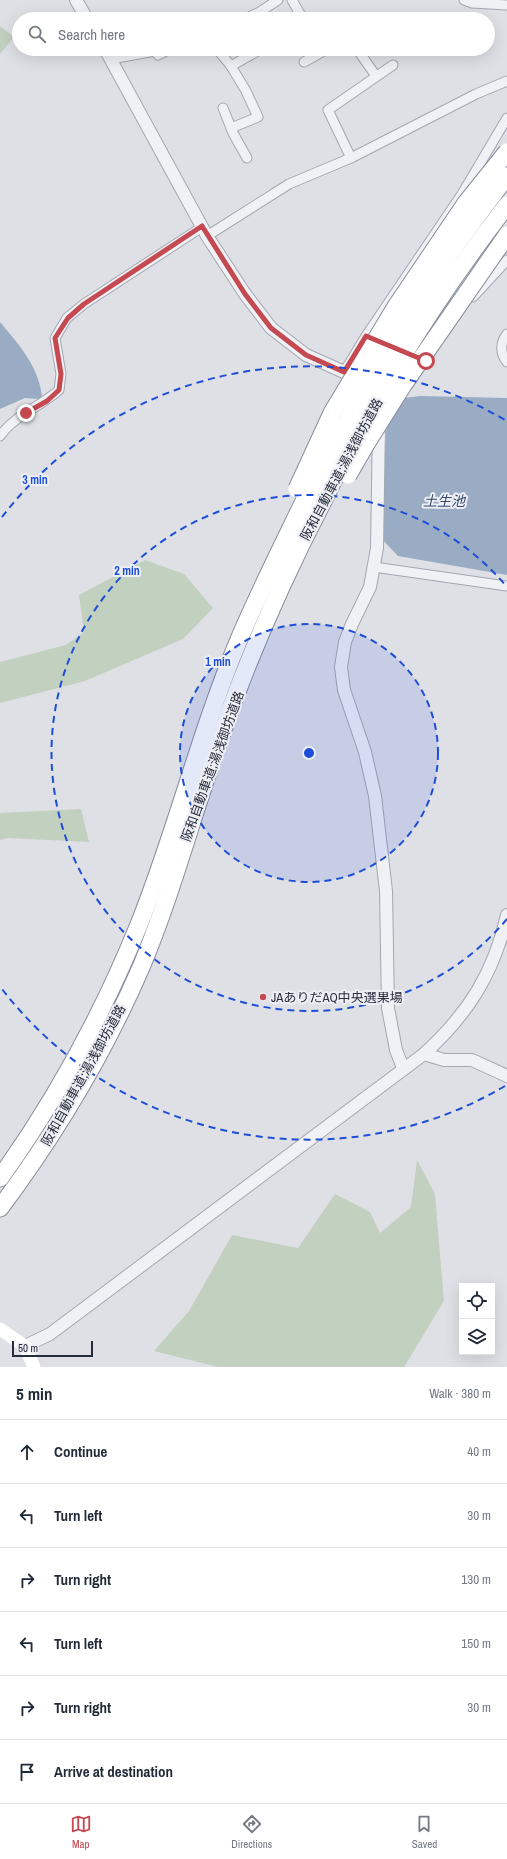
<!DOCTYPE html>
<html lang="en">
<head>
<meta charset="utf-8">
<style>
  body { margin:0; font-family:"Archivo Narrow","Noto Sans JP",sans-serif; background:#f2f2f3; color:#1f2937 }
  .controls { position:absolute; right:12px; bottom:12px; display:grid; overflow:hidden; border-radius:0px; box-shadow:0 4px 16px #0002 }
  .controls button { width:36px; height:36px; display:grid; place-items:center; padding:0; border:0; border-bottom:1px solid #e0e1e3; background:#fff; color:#1f2937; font:20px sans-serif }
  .scale { position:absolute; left:12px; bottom:10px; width:81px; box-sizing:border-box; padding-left:4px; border:2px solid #282d3c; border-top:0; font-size:11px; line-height:14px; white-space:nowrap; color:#282d3c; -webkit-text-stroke:3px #edeff4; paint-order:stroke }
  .stop { position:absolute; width:12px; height:12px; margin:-9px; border:3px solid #c44951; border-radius:50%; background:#fff }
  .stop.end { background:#c44951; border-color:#fff; box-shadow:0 1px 4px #0008 }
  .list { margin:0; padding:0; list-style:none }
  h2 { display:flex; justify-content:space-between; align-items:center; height:52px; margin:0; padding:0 16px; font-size:17px }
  h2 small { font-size:13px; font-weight:400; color:#747a83 }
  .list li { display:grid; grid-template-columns:26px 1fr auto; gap:12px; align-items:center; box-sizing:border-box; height:64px; padding:0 16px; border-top:1px solid #e0e1e3 }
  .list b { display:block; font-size:15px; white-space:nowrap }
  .list em { font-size:13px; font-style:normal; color:#747a83 }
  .icon { flex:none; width:22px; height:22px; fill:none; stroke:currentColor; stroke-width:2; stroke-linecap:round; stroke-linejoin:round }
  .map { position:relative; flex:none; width:507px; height:1367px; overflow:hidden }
  .search { position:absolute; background:#fff; box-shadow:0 4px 16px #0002; left:12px; right:12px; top:12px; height:44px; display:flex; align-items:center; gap:10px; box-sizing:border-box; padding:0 14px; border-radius:22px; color:#747a83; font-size:15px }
  .sheet { height:436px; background:#fff }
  nav { display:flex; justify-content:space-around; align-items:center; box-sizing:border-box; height:56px; border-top:1px solid #e0e1e3; background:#fff; font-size:11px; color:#747a83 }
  nav a { display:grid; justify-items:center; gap:2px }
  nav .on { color:#c44951 }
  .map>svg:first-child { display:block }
  .green { fill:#c2d0bf }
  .water { fill:#9aabc4 }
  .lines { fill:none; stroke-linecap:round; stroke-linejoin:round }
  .minor-casing { stroke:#a4a7b0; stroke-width:11 }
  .tertiary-casing { stroke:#a4a7b0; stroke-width:14 }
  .motorway-casing { stroke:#868d9c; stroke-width:19 }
  .minor { stroke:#f0f1f5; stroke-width:9 }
  .tertiary { stroke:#f0f1f5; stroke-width:12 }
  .secondary { stroke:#fff; stroke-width:13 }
  .motorway { stroke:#fff; stroke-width:17 }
  .motorway-bridge-casing { stroke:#868d9c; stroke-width:19; stroke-linecap:butt }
  .motorway-bridge { stroke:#fff; stroke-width:17 }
  .route { stroke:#c44951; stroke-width:5 }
  .ring { fill:none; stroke:#1d4ed8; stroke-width:2; stroke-dasharray:7 5 }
  .poi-dot { fill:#c44951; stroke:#edeff4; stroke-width:1.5 }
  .labels { text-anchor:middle; stroke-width:4; stroke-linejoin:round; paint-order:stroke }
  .street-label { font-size:13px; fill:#282d3c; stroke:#edeff4 }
  .poi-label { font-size:13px; fill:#282d3c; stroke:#edeff4; text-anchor:start }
  .water-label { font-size:14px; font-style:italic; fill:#35496d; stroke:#edeff4 }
  .centre { fill:#1d4ed8; stroke:#edeff4; stroke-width:2 }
  .ring-label { font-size:12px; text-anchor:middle; font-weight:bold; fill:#1d4ed8; stroke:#edeff4; stroke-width:4; stroke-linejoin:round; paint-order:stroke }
</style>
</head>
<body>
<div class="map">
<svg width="507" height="1367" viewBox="0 0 507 1367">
  <rect width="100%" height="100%" fill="#dee0e6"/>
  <g class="green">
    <polygon points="0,26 14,37 0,54"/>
    <polygon points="145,560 184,574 213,608 183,639 85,681 0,703 0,662 66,645 84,632 79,595"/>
    <polygon points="81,809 89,842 7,838 0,840 0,813"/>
    <polygon points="417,1160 435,1194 444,1301 404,1367 218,1367 154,1351 189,1311 232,1235 298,1248 335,1194 370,1212 380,1233 411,1207"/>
  </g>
  <g class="water">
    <path d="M0 322C19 345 38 365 42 396L39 399 25 398 0 409Z"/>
    <polygon points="420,396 507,398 507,575 398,556 380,537 388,400"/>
  </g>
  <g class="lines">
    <defs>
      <g id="minor">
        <polyline points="292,0 303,19"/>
        <polyline points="464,0 472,3 507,5"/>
        <polyline points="244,19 258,13 278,0"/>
        <polyline points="217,49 231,66 246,91 258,117 231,128"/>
        <polyline points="357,49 376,76"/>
        <polyline points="111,59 155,51 158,55 170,49"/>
        <polyline points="304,62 322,52 320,49"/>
        <polyline points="231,66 261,49"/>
        <polyline points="223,108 233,133 247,158"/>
        <polyline points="351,158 328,110 393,65"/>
        <polyline points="207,236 289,184 351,158 476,94 507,81"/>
        <polyline points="473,297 507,260"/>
        <path d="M507 334C500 343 500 353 507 362"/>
        <polyline points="344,372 366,336 462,194 507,118"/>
        <path d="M0 436C15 415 40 407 59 390L61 374 55 338 67 318 84 304 202 227"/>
        <polyline points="374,567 507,586"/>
      </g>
      <g id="tertiary">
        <polyline points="76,0 87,19"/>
        <polyline points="105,49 207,236 245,294 271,328 306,355 344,372 358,382"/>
        <polyline points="379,424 377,548 370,587 352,624 345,642 341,667 344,690 365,752 375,796 386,891 388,1008 396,1050 403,1068"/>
        <polyline points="424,1054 444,1060 472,1060 507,1076"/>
        <path d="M25 1346 50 1334 424 1054C468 1014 494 973 507 915"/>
      </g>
      <g id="motorway">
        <path d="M0 1178C56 1100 102 1015 138 927 176 833 199 735 238 642 259 592 284 543 307 495"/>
        <path d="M0 1208C56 1133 105 1051 142 965 172 893 192 816 218 743 247 661 282 580 322 503"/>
      </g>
    </defs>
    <use href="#minor" class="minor-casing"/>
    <use href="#tertiary" class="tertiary-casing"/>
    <use href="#motorway" class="motorway-casing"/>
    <use href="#minor" class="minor"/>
    <use href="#tertiary" class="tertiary"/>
    <polyline class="secondary" points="0,1329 25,1346 34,1367"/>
    <use href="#motorway" class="motorway"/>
    <defs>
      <g id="motorway-bridge">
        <polyline points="348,475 366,444 403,385 507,235"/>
        <polyline points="297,489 332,413 397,305 466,203 507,152"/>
        <path d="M307 495C365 383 430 275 507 176"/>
        <path d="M322 503C373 398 436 297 507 205"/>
      </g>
    </defs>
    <use href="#motorway-bridge" class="motorway-bridge-casing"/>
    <use href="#motorway-bridge" class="motorway-bridge"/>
  </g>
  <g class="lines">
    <polyline class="route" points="26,413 47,401 59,390 61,374 55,338 68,318 84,304 202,226 245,294 271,328 306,355 344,372 366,336 426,361"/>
  </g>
  <circle cx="309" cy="753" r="129" fill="#1d4ed8" fill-opacity=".12"/>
  <g class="ring">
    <circle cx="309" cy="753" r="129"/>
    <path d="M507 919A258 258 0 1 1 507 587"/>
    <path d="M505 1086A387 387 0 0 1 2 989M2 517A387 387 0 0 1 505 420"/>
  </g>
  <circle class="poi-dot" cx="263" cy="997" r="4"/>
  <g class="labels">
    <g class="street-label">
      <text transform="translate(341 469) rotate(-62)" y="5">阪和自動車道;湯浅御坊道路</text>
      <text transform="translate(212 766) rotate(-70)" y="5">阪和自動車道;湯浅御坊道路</text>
      <text transform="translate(83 1075) rotate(-61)" y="5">阪和自動車道;湯浅御坊道路</text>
    </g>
    <g class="poi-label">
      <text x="271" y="1002">JAありだAQ中央選果場</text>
    </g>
    <g class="water-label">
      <text x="444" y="506">土生池</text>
    </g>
  </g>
  <circle cx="309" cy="753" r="6" class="centre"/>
  <g class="ring-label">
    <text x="35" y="484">3 min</text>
    <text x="127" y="575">2 min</text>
    <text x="218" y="666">1 min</text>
  </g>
</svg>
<div class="controls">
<button><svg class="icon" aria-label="locate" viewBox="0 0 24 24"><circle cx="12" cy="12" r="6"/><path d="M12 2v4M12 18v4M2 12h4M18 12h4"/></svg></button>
<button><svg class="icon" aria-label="layers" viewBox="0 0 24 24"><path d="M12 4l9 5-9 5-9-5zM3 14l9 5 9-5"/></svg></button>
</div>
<div class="scale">50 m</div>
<div class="stop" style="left:426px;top:361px"></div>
<div class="stop end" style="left:26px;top:413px"></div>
<div class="search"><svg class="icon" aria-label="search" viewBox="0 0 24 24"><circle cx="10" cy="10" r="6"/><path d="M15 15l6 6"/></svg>Search here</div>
</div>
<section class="sheet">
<h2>5 min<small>Walk · 380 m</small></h2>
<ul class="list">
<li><svg class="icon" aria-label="ahead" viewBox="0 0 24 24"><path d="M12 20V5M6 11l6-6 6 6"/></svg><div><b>Continue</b></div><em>40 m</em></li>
<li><svg class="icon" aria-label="left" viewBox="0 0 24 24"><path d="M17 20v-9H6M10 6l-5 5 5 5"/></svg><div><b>Turn left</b></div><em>30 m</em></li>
<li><svg class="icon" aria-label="right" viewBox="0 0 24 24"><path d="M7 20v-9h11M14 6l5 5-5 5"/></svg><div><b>Turn right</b></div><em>130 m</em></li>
<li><svg class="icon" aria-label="left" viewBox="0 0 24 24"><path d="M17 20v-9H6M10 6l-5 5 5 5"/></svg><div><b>Turn left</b></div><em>150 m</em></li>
<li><svg class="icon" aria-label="right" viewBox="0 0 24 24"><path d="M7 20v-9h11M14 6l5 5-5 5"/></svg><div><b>Turn right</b></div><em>30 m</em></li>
<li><svg class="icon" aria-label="arrive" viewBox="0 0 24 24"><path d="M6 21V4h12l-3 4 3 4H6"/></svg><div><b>Arrive at destination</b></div></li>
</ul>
</section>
<nav>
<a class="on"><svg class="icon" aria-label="map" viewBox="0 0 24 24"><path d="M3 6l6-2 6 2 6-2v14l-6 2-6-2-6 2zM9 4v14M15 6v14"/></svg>Map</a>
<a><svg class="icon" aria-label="directions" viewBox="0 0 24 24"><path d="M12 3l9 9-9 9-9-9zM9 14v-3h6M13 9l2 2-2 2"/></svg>Directions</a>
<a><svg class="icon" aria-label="saved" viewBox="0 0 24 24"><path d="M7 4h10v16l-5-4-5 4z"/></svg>Saved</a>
</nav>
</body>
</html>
